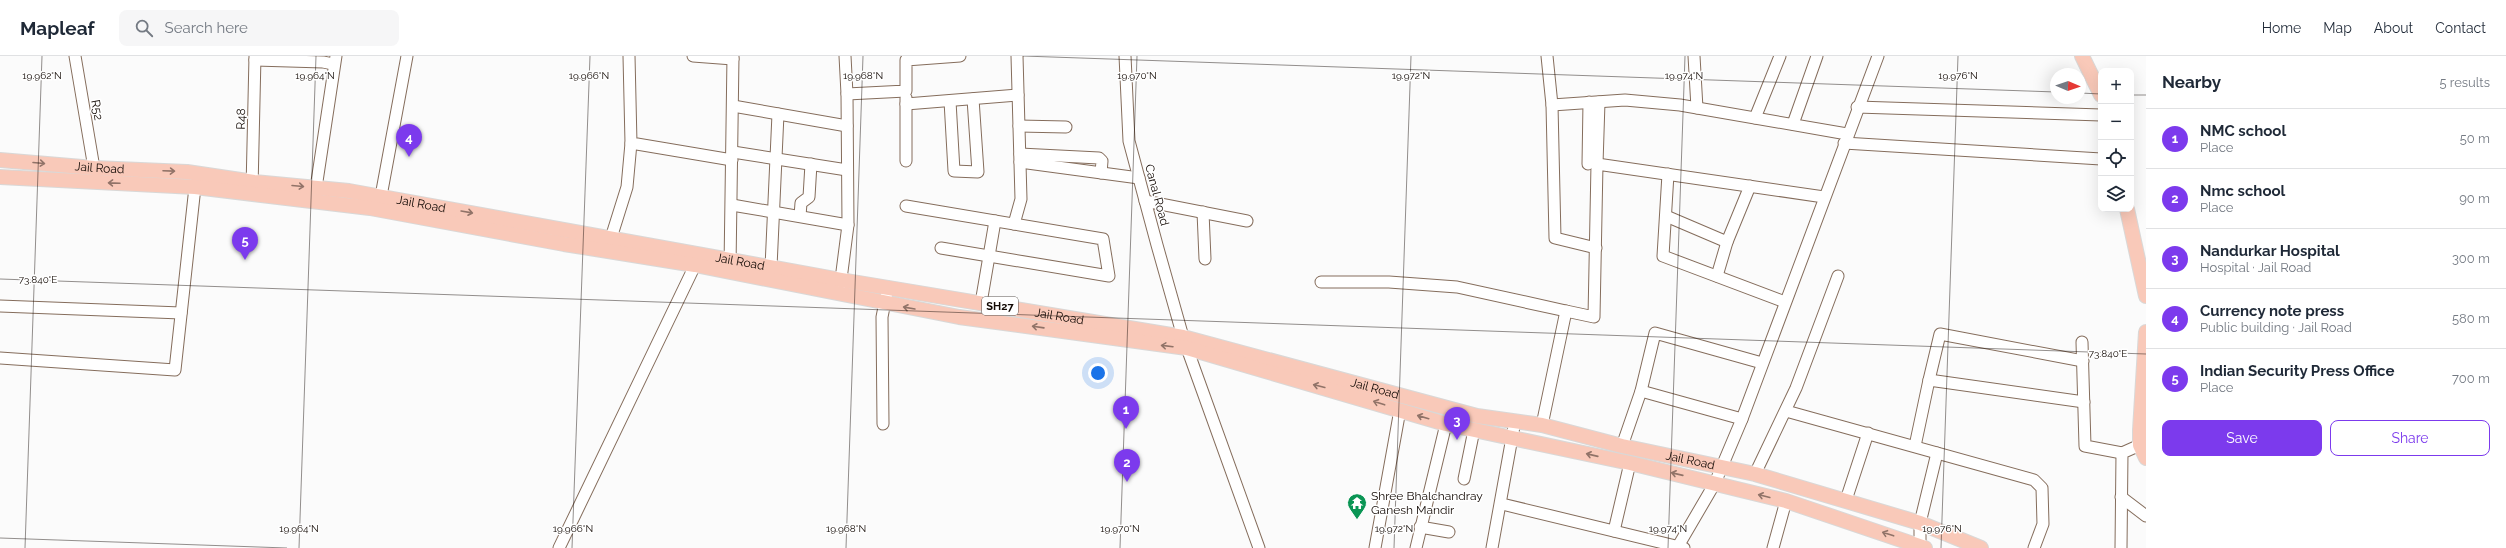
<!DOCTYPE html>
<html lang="en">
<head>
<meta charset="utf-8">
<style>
  body { margin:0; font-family:Raleway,sans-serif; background:#f6f6f7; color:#1f2937 }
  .controls { position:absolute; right:12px; top:12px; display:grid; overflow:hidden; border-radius:8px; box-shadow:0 4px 16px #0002 }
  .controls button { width:36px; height:36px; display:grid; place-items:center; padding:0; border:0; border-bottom:1px solid #e0e1e3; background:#fff; color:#1f2937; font:20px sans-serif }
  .compass { position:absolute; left:2050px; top:12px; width:36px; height:36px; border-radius:50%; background:#fff; box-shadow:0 4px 16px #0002; rotate:92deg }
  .you { position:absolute; left:1098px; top:317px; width:14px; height:14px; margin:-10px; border:3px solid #fff; border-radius:50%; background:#1a73e8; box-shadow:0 0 0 6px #1a73e833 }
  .badge { display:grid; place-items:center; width:26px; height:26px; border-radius:50%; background:#7c3aed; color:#fff; font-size:13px; font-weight:700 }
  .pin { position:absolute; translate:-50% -33px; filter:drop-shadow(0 1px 2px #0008) }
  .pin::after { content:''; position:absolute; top:21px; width:14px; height:12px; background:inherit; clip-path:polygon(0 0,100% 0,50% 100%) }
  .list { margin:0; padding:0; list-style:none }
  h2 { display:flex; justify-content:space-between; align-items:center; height:52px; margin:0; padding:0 16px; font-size:17px }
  h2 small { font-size:13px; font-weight:400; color:#747a83 }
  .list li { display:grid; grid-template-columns:26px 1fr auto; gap:12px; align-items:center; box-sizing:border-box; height:60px; padding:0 16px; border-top:1px solid #e0e1e3 }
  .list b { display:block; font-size:15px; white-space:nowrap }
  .list p { margin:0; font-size:13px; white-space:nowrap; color:#747a83 }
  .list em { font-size:13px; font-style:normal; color:#747a83 }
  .actions { display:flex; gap:8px; padding:12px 16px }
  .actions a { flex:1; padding:9px 0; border:1px solid #7c3aed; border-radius:8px; text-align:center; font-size:14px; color:#7c3aed }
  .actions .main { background:#7c3aed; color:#fff }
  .icon { flex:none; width:22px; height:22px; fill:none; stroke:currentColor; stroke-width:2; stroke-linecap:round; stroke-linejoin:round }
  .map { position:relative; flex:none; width:2146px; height:492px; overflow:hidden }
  header { display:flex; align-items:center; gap:24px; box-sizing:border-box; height:56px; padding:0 20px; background:#fff; border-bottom:1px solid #e0e1e3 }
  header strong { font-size:19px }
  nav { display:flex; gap:22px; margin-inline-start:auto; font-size:14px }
  .search { width:280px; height:36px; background:#f6f6f7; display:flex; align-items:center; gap:10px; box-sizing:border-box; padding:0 14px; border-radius:8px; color:#747a83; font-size:15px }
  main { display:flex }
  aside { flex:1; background:#fff }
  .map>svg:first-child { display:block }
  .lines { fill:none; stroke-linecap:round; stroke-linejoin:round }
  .minor-casing { stroke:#856d5c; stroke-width:13 }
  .major-casing { stroke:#d9d8d7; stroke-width:16 }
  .minor { stroke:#fff; stroke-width:11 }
  .major { stroke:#f9c9b9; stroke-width:14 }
  .oneway { stroke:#917368 }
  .ticks { fill:none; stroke:#120904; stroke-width:1; stroke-opacity:0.45 }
  .labels { text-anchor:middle; stroke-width:3; stroke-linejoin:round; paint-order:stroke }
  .shield { fill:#fff; stroke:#59534f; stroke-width:1 }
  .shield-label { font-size:11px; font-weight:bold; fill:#120904 }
  .street-label { font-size:12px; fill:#120904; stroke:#fff }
  .poi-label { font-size:12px; fill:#120904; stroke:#fff; text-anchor:start }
  .ticks-label { font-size:10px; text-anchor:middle; fill:#120904; stroke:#fff; stroke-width:3; stroke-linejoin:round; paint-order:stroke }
</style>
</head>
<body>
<header>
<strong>Mapleaf</strong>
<div class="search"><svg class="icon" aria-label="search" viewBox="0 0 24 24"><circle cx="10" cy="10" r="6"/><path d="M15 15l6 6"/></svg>Search here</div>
<nav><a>Home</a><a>Map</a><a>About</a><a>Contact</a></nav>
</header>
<main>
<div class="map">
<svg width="2146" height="492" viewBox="0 0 2146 492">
  <rect width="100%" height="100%" fill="#fbfbfb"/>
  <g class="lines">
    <defs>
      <g id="minor">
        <polyline points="75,0 94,112"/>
        <polyline points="629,0 631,87 732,104"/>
        <polyline points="693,0 733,3"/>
        <polyline points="845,0 847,38"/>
        <polyline points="1125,0 1129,85 1157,189 1183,281 1259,492"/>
        <polyline points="1547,0 1552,49 1555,182 1596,192"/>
        <polyline points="1694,0 1697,52"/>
        <polyline points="255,4 323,6 333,8"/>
        <polyline points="906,42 906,105"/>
        <polyline points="950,45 954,115 978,116 973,43"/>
        <polyline points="906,48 1018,39"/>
        <polyline points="1552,49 1625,44 1680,49 1847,78"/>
        <polyline points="733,50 847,70"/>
        <polyline points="1857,51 2101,59"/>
        <polyline points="1755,62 1780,0"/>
        <polyline points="1793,68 1817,0"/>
        <polyline points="1019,70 1066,71"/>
        <polyline points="1844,87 2101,103"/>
        <polyline points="733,96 847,114"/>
        <polyline points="1020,98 1099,102 1102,105 1101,117"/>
        <polyline points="1020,106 1139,122"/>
        <polyline points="1588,108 1589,46"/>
        <polyline points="1597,108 1599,46"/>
        <polyline points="1668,118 1663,200 1785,246"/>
        <polyline points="316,132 336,0"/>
        <polyline points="252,133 255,0"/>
        <polyline points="381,140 407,0"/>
        <polyline points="1145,145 1247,165"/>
        <polyline points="732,149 848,169"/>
        <polyline points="906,150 1103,183 1109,220 941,192"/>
        <polyline points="1203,156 1205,203"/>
        <polyline points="800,160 801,147 809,141 811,108"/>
        <polyline points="1666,160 1727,186 1750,130"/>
        <polyline points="1014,168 1021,143 1017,0"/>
        <polyline points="611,182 627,131 631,87"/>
        <polyline points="730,211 733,0"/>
        <polyline points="771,211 778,58"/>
        <polyline points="1717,220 1727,186"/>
        <polyline points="1321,226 1389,226 1457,231 1566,255"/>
        <polyline points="840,231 848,169 847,38 906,35 906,4 960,0"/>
        <polyline points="981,247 995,165"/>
        <polyline points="0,250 181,257"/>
        <polyline points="2082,286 2085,390 2122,397"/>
        <polyline points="0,302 175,314 195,131"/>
        <polyline points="1929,324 1940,278 2083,305"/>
        <polyline points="1641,335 1742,363"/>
        <polyline points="1786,355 2034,424 2042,432 2043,468 2034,492"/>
        <polyline points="883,368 882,261 888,231"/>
        <polyline points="1542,369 1566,255 1594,261 1597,108 1824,141"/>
        <polyline points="1622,390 1641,335 1655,277 1762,307"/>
        <polyline points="1915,390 1929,324 2084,346"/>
        <polyline points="1755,418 1796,332 1838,220"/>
        <polyline points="1464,423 1474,374"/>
        <polyline points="2121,441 2146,460"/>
        <polyline points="1846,444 1868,377"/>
        <polyline points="1502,448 1684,492"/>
        <polyline points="1420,471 1449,476"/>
        <polyline points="1614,475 1630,407"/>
        <polyline points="559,492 698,203"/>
        <polyline points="1375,492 1400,354"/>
        <polyline points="1416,492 1446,368"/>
        <polyline points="1492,492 1515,365"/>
        <polyline points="1677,492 1715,427 1742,363 1878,0"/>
        <polyline points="1773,492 1786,445"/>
        <polyline points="1920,492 1920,467 1937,397"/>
        <polyline points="2121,492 2122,397 2140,389"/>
      </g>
      <g id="major">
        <polyline points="2082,0 2101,39"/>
        <path id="s1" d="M0 104 94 112 187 116 254 126 349 135 841 224 1183 281 1477 360 1542 369 1622 390 1755 418 1920 467 1981 492"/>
        <polyline points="0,121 195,131 370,152 564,188 695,209 959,261 1187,292 1446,368 1630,407 1786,445 1925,492"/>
        <polyline points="2127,153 2146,240"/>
        <polyline points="2146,276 2140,374 2140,389 2146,402"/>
      </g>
    </defs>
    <use href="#minor" class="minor-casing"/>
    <use href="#major" class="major-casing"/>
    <use href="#minor" class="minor"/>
    <use href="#major" class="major"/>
  </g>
  <defs><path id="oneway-shaft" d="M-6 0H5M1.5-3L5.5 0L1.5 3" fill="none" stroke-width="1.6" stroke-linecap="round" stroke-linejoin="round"/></defs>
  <g class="oneway">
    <use href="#oneway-shaft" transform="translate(39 107) rotate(5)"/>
    <use href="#oneway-shaft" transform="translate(169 115) rotate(2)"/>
    <use href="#oneway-shaft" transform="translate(114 127) rotate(-178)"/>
    <use href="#oneway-shaft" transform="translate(298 130) rotate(5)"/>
    <use href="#oneway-shaft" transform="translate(467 156) rotate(10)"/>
    <use href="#oneway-shaft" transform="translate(909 252) rotate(-170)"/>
    <use href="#oneway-shaft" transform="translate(1038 271) rotate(-172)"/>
    <use href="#oneway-shaft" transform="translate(1167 290) rotate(-173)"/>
    <use href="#oneway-shaft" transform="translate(1319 330) rotate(-166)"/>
    <use href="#oneway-shaft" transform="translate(1379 347) rotate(-162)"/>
    <use href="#oneway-shaft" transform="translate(1423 361) rotate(-164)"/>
    <use href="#oneway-shaft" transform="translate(1592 399) rotate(-167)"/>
    <use href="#oneway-shaft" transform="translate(1677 418) rotate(-167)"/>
    <use href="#oneway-shaft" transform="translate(1764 440) rotate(-166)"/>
    <use href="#oneway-shaft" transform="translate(1888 478) rotate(-162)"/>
  </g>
  <path class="ticks" d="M1023 0 2056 36M2080 37 2101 38M2131 39H2146M0 223 2146 298M0 482 287 492M25 492 42 0M299 492 316 0M572 492 590 0M846 492 863 0M1120 492 1137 0M1394 492 1411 0M1668 492 1685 0M1941 492 1958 0"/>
  <defs>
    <symbol id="temple-pin" viewBox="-11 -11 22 30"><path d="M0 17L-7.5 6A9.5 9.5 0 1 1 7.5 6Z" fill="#0a9554" stroke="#fff"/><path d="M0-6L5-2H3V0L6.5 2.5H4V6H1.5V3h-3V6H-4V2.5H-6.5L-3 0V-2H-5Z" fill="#fff"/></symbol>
  </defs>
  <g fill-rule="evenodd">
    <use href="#temple-pin" x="1346" y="436" width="22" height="30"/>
  </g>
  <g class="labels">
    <rect class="shield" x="982" y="241" width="36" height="18" rx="3"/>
    <g class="shield-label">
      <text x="1000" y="254">SH27</text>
    </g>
    <g class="street-label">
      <text transform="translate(97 54) rotate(80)" y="4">R52</text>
      <text transform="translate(241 63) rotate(-89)" y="4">R48</text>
      <text dy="4" stroke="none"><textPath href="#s1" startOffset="100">Jail Road</textPath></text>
      <text transform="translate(1157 139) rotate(75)" y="4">Canal Road</text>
      <text dy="4" stroke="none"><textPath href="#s1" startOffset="424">Jail Road</textPath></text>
      <text dy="4" stroke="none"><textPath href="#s1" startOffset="748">Jail Road</textPath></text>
      <text dy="4" stroke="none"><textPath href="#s1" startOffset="1072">Jail Road</textPath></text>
      <text dy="4" stroke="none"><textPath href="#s1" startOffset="1396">Jail Road</textPath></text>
      <text dy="4" stroke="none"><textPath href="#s1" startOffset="1720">Jail Road</textPath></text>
    </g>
    <g class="poi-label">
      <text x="1371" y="444">Shree Bhalchandray<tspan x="1371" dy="14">Ganesh Mandir</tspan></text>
    </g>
  </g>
  <g class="ticks-label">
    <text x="42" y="23">19.962°N</text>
    <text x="315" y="23">19.964°N</text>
    <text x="589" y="23">19.966°N</text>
    <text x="863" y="23">19.968°N</text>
    <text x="1137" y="23">19.970°N</text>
    <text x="1411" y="23">19.972°N</text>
    <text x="1684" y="23">19.974°N</text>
    <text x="1958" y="23">19.976°N</text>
    <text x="38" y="227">73.840°E</text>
    <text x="2108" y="301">73.840°E</text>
    <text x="299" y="476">19.964°N</text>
    <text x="573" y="476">19.966°N</text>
    <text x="846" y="476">19.968°N</text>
    <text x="1120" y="476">19.970°N</text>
    <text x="1394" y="476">19.972°N</text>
    <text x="1668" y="476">19.974°N</text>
    <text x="1942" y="476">19.976°N</text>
  </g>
</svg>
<div class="controls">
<button>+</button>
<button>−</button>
<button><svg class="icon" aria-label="locate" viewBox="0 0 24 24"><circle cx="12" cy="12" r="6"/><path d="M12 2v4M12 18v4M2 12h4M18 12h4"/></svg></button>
<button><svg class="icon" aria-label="layers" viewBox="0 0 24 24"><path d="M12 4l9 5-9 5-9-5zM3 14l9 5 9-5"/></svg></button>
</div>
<svg class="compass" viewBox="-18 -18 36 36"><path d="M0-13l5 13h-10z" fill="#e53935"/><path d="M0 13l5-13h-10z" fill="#747a83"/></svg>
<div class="you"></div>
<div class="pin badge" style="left:1126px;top:373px">1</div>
<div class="pin badge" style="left:1127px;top:426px">2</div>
<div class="pin badge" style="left:1457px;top:384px">3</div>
<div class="pin badge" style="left:409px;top:101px">4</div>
<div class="pin badge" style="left:245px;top:204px">5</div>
</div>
<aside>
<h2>Nearby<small>5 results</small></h2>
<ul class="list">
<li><span class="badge">1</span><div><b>NMC school</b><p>Place</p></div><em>50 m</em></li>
<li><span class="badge">2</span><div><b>Nmc school</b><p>Place</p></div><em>90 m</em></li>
<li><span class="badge">3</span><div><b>Nandurkar Hospital</b><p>Hospital · Jail Road</p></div><em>300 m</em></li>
<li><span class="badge">4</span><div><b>Currency note press</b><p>Public building · Jail Road</p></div><em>580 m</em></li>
<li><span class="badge">5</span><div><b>Indian Security Press Office</b><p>Place</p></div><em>700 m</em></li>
</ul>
<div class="actions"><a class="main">Save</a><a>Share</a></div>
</aside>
</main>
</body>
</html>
